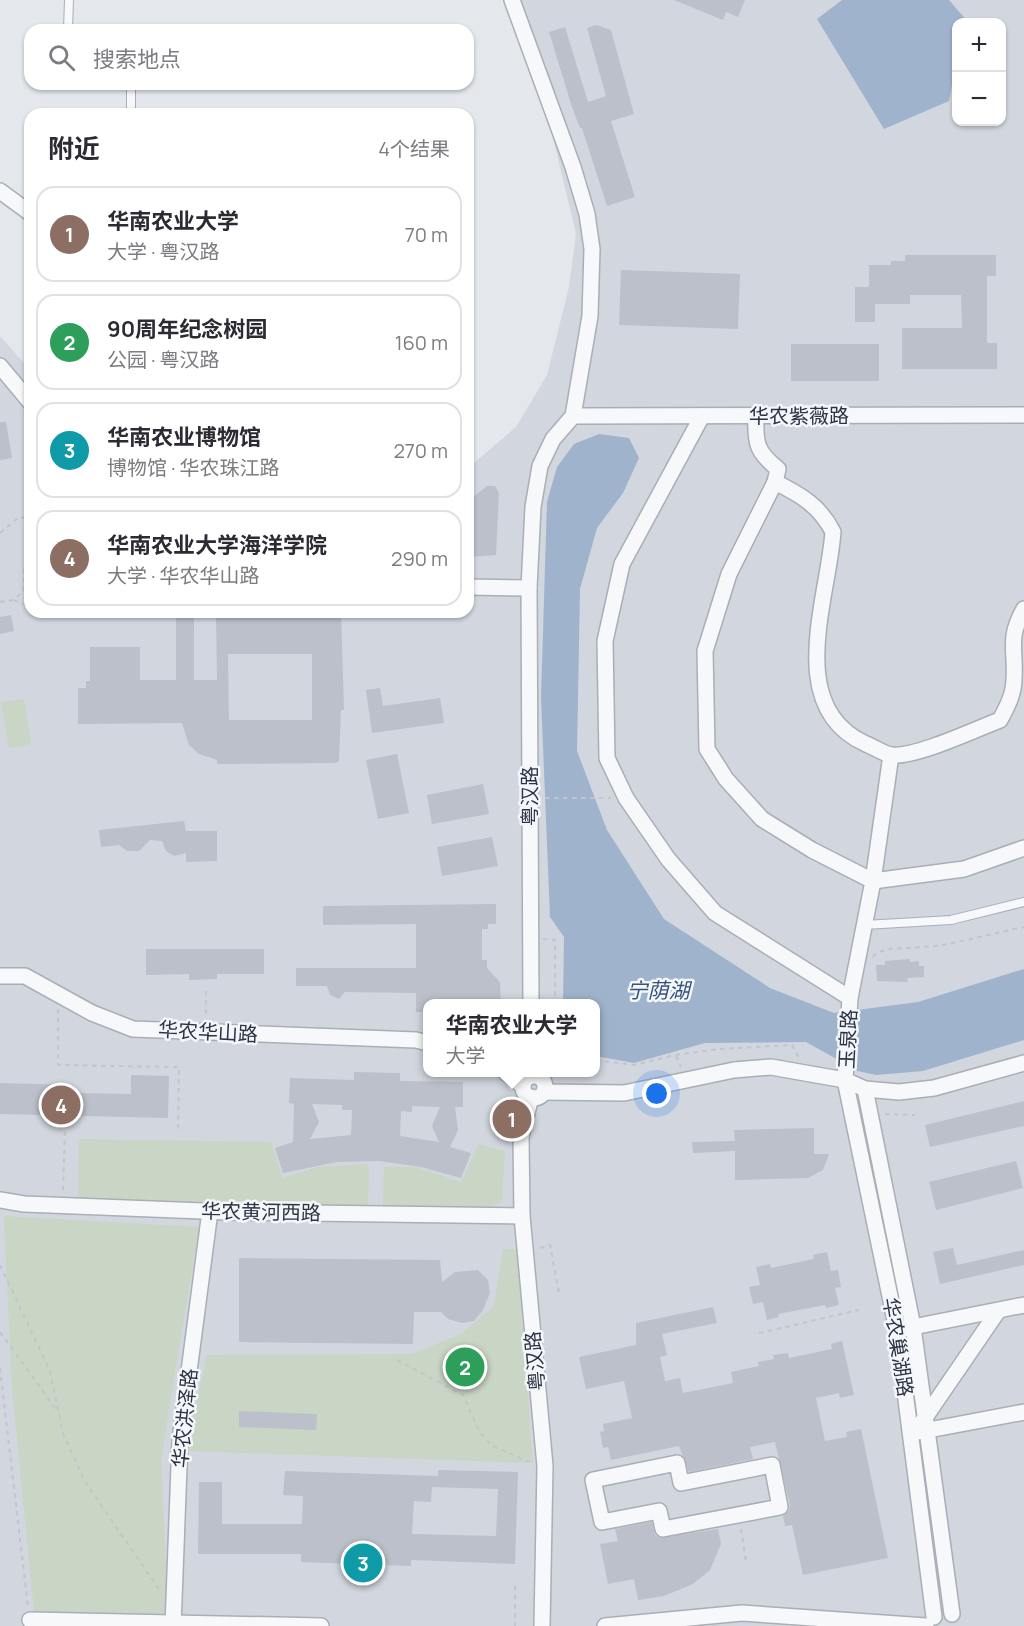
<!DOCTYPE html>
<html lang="zh">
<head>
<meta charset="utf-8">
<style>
  body { margin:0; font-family:Manrope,"Noto Sans SC",sans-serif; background:#f7f7f7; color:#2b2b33 }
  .controls { position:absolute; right:18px; top:18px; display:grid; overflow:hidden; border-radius:12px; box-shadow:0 2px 4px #0004 }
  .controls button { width:54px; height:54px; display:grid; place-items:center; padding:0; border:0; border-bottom:2px solid #e1e1e2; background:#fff; color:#2b2b33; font:30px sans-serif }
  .you { position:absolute; left:657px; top:1094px; width:21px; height:21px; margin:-15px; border:4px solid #fff; border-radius:50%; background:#1a73e8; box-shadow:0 0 0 9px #1a73e833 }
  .badge { display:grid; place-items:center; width:39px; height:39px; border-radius:50%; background:#db2777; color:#fff; font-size:20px; font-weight:700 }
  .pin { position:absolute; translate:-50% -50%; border:3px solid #fff; box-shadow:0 2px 6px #0006 }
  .popup { position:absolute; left:423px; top:999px; width:177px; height:78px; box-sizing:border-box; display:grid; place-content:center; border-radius:12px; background:#fff; filter:drop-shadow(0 2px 4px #0005); font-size:20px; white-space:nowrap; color:#7c7c81 }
  .popup b { font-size:22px; color:#2b2b33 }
  .popup::after { content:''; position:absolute; left:50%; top:100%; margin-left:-12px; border:12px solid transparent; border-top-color:#fff }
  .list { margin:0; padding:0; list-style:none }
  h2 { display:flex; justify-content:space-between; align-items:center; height:78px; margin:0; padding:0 24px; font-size:26px }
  h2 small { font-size:20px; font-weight:400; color:#7c7c81 }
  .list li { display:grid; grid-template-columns:39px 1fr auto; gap:18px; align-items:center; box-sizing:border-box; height:96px; margin:0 12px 12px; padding:0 12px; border:2px solid #e1e1e2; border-radius:18px }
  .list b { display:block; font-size:22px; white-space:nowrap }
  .list p { margin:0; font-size:20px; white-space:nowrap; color:#7c7c81 }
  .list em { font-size:20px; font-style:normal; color:#7c7c81 }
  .icon { flex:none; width:33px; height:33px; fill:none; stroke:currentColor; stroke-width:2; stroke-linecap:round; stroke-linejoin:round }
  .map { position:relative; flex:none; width:1024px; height:1626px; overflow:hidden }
  .search { position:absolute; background:#fff; box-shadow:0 2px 4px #0004; left:24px; top:24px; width:450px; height:66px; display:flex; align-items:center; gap:15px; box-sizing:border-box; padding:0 21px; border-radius:18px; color:#7c7c81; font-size:22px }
  .panel { position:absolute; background:#fff; box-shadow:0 2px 4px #0004; left:24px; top:108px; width:450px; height:510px; border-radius:18px }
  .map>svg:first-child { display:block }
  .built { fill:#d2d6de; fill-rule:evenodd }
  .green { fill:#c9d6c5 }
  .water { fill:#9fb4cc }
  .building { fill:#bbc0ca; fill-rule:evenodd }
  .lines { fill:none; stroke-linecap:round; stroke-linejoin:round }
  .lane-casing { stroke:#a9aeb7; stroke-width:10 }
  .street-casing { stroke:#a9aeb7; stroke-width:18 }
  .path { stroke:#c2c5cb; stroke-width:2; stroke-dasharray:4.5 4.5; stroke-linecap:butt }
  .lane { stroke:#f7f8fa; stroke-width:8 }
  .street { stroke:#f7f8fa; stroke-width:15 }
  .labels { text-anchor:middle; stroke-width:5; stroke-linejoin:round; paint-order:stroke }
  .street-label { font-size:20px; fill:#2b3445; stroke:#f4f6f9 }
  .water-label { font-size:21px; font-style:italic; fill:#34527a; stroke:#f4f6f9 }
</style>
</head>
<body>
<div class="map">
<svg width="1024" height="1626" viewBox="0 0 1024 1626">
  <rect width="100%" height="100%" fill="#e4e7ec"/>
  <path class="built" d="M503 0H1024V1626H0V336L30 370V612H468V468L516 427 547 375 569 287 576 234 553 137ZM956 22H1002V122H956ZM428 1004H596V1072H428Z"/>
  <g class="green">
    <polygon points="24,699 31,744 9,748 1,702"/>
    <polygon points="79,1139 271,1142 283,1178 317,1167 367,1164 369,1168 368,1206 78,1201"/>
    <polygon points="479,1144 505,1151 502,1202 492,1206 383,1206 384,1167 415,1167 461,1182"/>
    <polygon points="4,1216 199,1227 161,1459 168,1615 34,1611 12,1389"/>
    <polygon points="503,1249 517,1249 533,1463 186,1451 207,1355 412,1354 461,1334 494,1306"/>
  </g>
  <g class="water">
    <polygon points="842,0 949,0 968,22 956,22 956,63 949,101 884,129 817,19"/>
    <polygon points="599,434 629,438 639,458 623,493 597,528 580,589 577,751 607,830 664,919 770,988 834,1013 918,1002 1024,969 1024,1040 923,1071 876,1075 858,1071 806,1042 705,1043 634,1063 596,1056 596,1004 563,1003 564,937 550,917 541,697 547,502 557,467 574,444"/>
  </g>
  <g class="building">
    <polygon points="674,0 745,0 738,17 726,12 723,20"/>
    <polygon points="596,25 611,30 634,114 611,121 635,197 607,206 582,128 580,128 572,107 549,32 565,27 588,102 606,96 587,28"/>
    <polygon points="905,255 996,255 996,276 987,276 987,343 997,343 997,369 902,369 902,328 962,328 961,295 910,295 910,304 875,304 875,322 855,322 855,287 869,287 869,265 891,265 891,261 905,261"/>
    <polygon points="621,270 740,274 738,329 619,325"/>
    <rect x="791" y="344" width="88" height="37"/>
    <polygon points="0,422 6,422 12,458 0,460"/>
    <polygon points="487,486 495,486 499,493 496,555 468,557 468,501"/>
    <path d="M176 612H194V680H217L216 612H341L344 710H341L339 761 336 763 217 764V760L199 754 189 745 182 723 78 724V688H86V681H90V647H140V680H176ZM228 654H312V720H229Z"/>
    <polygon points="11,615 14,631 0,634 0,617"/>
    <polygon points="380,688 383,706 440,698 444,723 372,733 366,690"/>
    <polygon points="397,754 409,813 378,819 366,760"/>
    <polygon points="483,784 489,814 432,824 427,795"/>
    <polygon points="184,821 186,831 217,831 217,861 186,862 186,853 174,856 166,851 162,841 150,840 139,851 127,851 119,845 101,847 99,830"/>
    <polygon points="492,837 498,866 442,876 437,847"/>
    <polygon points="496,904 496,924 488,924 488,929 482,929 482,960 487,960 487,968 500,982 501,1004 428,1004 428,1012 416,1012 416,993 345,992 339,999 330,995 327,986 296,986 296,968 416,968 416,924 323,925 323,906"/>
    <polygon points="146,949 264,949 264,974 217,974 217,979 189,980 189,974 146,975"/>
    <polygon points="910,959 910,962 919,961 919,966 924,966 924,977 907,978 908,982 877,981 876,965 885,965 885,961"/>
    <path d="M354 1072 400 1073V1081L463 1082V1107H455L458 1130 450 1147 471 1153 461 1178 421 1167 379 1161 337 1162 283 1173 275 1148 293 1142 294 1104 289 1103 290 1078 354 1080ZM312 1104 342 1105V1110H352L351 1135 310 1139 319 1122ZM412 1106 440 1107 432 1126 439 1142 400 1136 401 1111 412 1112Z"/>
    <polygon points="131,1075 169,1076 168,1118 0,1114 0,1083 73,1085 73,1093 131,1094"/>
    <polygon points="1024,1101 1024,1126 930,1147 925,1125"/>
    <polygon points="814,1128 814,1154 829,1154 823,1170 808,1178 735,1180 735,1151 693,1153 692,1142 735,1141 734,1130"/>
    <polygon points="1016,1161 1023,1188 936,1210 929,1182"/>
    <polygon points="953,1248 957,1265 1024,1250 1024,1265 940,1284 933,1252"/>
    <polygon points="827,1252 831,1271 838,1270 841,1287 835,1288 839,1305 826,1308 825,1305 778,1314 779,1317 767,1320 763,1302 753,1304 749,1287 760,1285 756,1267 770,1264 771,1268 814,1259 813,1255"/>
    <polygon points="239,1258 440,1260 442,1282 455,1272 478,1270 488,1280 490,1293 483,1310 474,1321 462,1323 448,1319 441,1312 414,1312 413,1344 239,1342"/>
    <polygon points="713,1307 717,1323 662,1334 667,1355 660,1357 665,1381 680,1378 683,1393 733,1383 731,1372 759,1366 758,1362 774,1359 773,1355 788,1353 789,1358 832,1349 831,1344 842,1341 854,1395 840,1398 839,1393 816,1398 825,1441 847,1437 846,1432 861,1429 888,1558 803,1575 792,1525 785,1526 783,1516 789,1511 790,1505 775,1442 750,1447 753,1459 689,1472 679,1446 611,1460 608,1447 603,1448 600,1432 604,1431 603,1424 632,1418 624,1381 586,1389 579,1357 636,1345 636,1323"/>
    <polygon points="239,1411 317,1414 316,1430 239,1427"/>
    <path d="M438 1470 518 1472 515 1564 411 1560V1566L301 1562V1554H198L199 1482H222V1524H302L303 1496 283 1495 285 1471 438 1476ZM432 1487 498 1489 496 1536 412 1534 414 1501 431 1502Z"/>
    <polygon points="652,1522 655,1535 660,1538 718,1529 721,1544 710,1570 693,1584 664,1596 638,1600 634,1579 608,1584 600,1544 618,1541 615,1529"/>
  </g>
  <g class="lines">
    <defs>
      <g id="lane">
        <polyline points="68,30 69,0"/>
        <polyline points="399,30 400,30"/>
        <polyline points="131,84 131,114"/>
        <polyline points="864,925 951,920 1024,902"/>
      </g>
      <g id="street">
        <polyline points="512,0 573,167 587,214 592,249 590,316 573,416 553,439 540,466 533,507 529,588 531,1004"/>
        <polyline points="0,191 30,213"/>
        <polyline points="0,366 30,402"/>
        <polyline points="573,416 1024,415"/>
        <polyline points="702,416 622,564 605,641 607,758 626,798 668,859 715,913 850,998"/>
        <path d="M756 417C755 444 757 452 778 469L775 482 729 574 705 651 707 749 726 779 762 819 812 850 873 881 964 869 1024 848"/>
        <path d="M775 482C801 495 820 506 833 532 828 600 784 707 866 744 874 747 884 754 891 755 915 758 976 729 1000 720 1007 707 1014 694 1014 679 1016 649 1007 639 1024 609"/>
        <polyline points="468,587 529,588"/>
        <polyline points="891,755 873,881 850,998 845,1080 897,1330 934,1617"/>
        <polyline points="0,976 25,976 92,1013 133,1029 416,1040 428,1043"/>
        <polyline points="505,1072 523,1086"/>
        <circle cx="534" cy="1087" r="11"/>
        <polyline points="865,1089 913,1327 952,1614"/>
        <polyline points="544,1092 624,1093 734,1070 771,1067 845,1080 865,1089 899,1092 934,1088 1024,1063"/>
        <polyline points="531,1097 521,1137 522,1216 545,1466 542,1626"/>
        <polyline points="0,1200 24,1204 228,1212 522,1216"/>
        <polyline points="903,1329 1024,1305"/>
        <polyline points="922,1422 998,1311"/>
        <polyline points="918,1432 1024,1412"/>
        <polygon points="677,1463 681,1483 772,1465 780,1507 663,1529 659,1511 602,1522 593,1480"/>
        <polyline points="30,1620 321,1626"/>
        <polyline points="173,1626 180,1440 210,1211"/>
        <polyline points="605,1626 742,1613 926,1626"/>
      </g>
    </defs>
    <use href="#lane" class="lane-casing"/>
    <use href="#street" class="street-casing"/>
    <g class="path">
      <polyline points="0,533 18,518 30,517"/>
      <polyline points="14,600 30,607"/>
      <polyline points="0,602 14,600 24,590 24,570 30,556"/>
      <polyline points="545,798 611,798"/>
      <polyline points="543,939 555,940 555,1004"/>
      <polyline points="873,957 876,953 888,949 939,946 1024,927"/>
      <polyline points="206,991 206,1018"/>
      <polyline points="58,1009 58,1065 179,1067 178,1132"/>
      <polyline points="676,1056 681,1067"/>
      <polyline points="596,1060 634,1065 675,1055 719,1049 792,1045 799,1058"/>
      <polyline points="885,1114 915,1115"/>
      <polyline points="63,1190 65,1130"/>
      <polyline points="540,1248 550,1245 559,1293"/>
      <polyline points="0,1265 50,1371 63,1433 84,1480 160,1591"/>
      <polyline points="0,1332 58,1412"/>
      <polyline points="759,1333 859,1310"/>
      <polyline points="397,1360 463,1395 479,1431 491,1445 529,1462"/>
      <polyline points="0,1368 28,1607"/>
      <polyline points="741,1529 746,1561"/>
      <polyline points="515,1586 515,1626"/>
    </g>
    <use href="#lane" class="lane"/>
    <use href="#street" class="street"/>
  </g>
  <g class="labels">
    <g class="street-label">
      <text x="799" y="423">华农紫薇路</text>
      <text transform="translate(530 796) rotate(-90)" y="7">粤汉路</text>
      <text transform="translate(208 1032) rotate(3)" y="7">华农华山路</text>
      <text transform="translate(848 1039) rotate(-87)" y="7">玉泉路</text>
      <text transform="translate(261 1212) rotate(1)" y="7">华农黄河西路</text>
      <text transform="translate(898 1347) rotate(81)" y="7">华农巢湖路</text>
      <text transform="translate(535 1361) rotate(-95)" y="7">粤汉路</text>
      <text transform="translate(185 1418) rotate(-84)" y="7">华农洪泽路</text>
    </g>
    <g class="water-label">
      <text x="658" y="998">宁荫湖</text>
    </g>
  </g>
</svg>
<div class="controls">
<button>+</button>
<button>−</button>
</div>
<div class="you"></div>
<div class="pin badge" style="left:512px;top:1119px;background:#8d6e63">1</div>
<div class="popup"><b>华南农业大学</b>大学</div>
<div class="pin badge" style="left:465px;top:1367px;background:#2e9e5b">2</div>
<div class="pin badge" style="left:363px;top:1563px;background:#0f9aa8">3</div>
<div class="pin badge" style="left:61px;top:1105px;background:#8d6e63">4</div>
<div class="search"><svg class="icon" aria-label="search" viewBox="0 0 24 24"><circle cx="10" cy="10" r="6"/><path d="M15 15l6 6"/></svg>搜索地点</div>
<section class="panel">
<h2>附近<small>4个结果</small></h2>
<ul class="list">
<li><span class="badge" style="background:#8d6e63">1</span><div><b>华南农业大学</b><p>大学 · 粤汉路</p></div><em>70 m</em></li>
<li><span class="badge" style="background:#2e9e5b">2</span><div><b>90周年纪念树园</b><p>公园 · 粤汉路</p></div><em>160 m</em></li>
<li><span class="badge" style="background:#0f9aa8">3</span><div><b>华南农业博物馆</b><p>博物馆 · 华农珠江路</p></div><em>270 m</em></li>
<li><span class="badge" style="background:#8d6e63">4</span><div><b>华南农业大学海洋学院</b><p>大学 · 华农华山路</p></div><em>290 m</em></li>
</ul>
</section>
</div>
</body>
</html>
